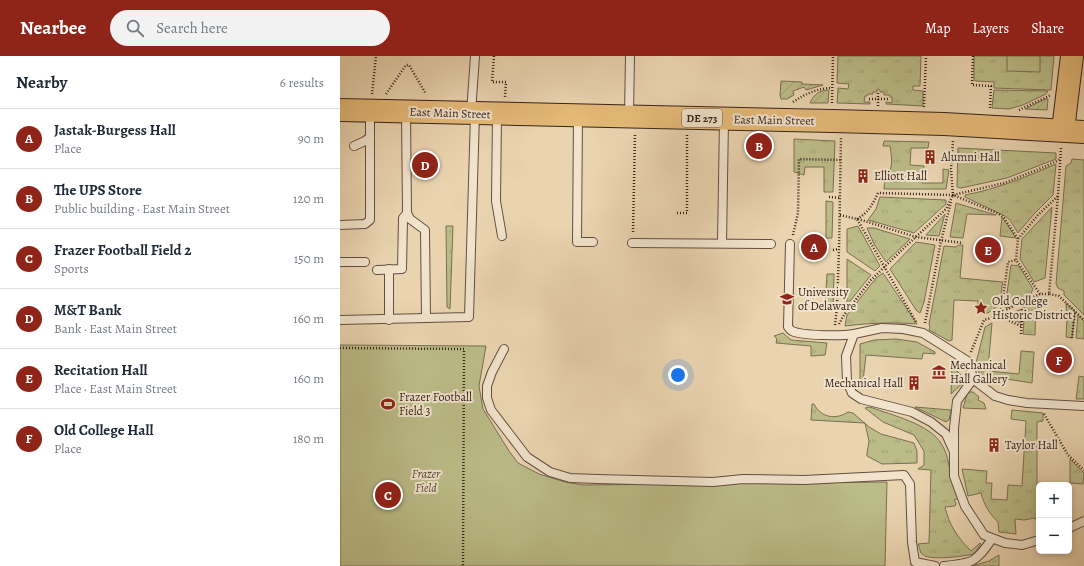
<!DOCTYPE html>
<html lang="en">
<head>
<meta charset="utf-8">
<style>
  body { margin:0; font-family:Alegreya,serif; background:#f2f2f3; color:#1f2937 }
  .controls { position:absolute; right:12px; bottom:12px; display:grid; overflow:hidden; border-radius:6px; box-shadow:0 2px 6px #0003 }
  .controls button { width:36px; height:36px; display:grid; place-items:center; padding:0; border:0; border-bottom:1px solid #e0e1e3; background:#fff; color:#1f2937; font:20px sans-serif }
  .you { position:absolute; left:338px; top:319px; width:14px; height:14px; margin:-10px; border:3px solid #fff; border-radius:50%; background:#1a73e8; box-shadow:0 0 0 6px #1a73e833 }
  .badge { display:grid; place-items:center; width:26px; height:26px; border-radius:50%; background:#8f2418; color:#fff; font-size:13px; font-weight:700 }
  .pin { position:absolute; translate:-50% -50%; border:2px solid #fff; box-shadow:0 1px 4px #0006 }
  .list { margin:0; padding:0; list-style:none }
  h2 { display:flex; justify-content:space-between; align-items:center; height:52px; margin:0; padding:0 16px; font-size:17px }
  h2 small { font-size:13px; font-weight:400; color:#747a83 }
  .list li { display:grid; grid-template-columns:26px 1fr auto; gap:12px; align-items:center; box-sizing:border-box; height:60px; padding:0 16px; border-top:1px solid #e0e1e3 }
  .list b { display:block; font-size:15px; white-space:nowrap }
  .list p { margin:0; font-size:13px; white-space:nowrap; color:#747a83 }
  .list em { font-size:13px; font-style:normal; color:#747a83 }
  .icon { flex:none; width:22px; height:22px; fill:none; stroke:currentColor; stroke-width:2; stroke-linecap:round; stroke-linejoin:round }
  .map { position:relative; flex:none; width:744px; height:510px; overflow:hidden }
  header { display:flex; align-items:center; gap:24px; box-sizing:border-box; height:56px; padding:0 20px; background:#8f2418; color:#fff }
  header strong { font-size:19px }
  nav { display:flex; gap:22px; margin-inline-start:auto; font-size:14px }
  .search { width:280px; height:36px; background:#f2f2f3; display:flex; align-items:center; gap:10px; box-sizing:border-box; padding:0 14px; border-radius:22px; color:#747a83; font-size:15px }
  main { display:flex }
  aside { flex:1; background:#fff }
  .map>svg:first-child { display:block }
  .grass { fill:url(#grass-tufts); stroke:#7a6f52 }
  .park { fill:#bbbc88; stroke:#7a6f52 }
  .garden { fill:url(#garden-furrows); stroke:#7a6f52 }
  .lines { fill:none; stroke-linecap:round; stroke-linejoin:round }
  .lane-casing { stroke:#644e40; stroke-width:10 }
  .primary-casing { stroke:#38221b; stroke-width:24 }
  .path { stroke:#38221b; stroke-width:2.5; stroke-dasharray:1 2; stroke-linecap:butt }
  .lane { stroke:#f1e3cc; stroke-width:8 }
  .primary { stroke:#e5ba78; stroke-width:22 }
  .labels { text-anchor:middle; stroke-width:4; stroke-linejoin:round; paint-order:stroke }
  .shield { fill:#f1e3cc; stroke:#705c50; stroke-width:1 }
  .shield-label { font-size:11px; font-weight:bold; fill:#38221b }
  .street-label { font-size:12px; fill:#38221b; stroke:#f1e3cc }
  .poi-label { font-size:12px; fill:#38221b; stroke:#f1e3cc; text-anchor:start }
  .park-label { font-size:12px; font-style:italic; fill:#594836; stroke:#f1e3cc }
</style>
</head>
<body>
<header>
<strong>Nearbee</strong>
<div class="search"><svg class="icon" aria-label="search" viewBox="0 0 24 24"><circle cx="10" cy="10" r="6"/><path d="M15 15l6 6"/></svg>Search here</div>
<nav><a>Map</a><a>Layers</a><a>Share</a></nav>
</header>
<main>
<aside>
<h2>Nearby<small>6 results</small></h2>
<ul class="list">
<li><span class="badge">A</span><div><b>Jastak-Burgess Hall</b><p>Place</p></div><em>90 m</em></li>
<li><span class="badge">B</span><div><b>The UPS Store</b><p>Public building · East Main Street</p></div><em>120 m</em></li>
<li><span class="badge">C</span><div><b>Frazer Football Field 2</b><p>Sports</p></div><em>150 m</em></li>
<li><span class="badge">D</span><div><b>M&amp;T Bank</b><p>Bank · East Main Street</p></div><em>160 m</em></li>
<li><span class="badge">E</span><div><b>Recitation Hall</b><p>Place · East Main Street</p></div><em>160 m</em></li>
<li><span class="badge">F</span><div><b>Old College Hall</b><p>Place</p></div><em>180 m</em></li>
</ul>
</aside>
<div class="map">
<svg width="744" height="510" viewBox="0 0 744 510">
  <defs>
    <pattern id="grass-tufts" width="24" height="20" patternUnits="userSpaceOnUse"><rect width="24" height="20" fill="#bbbc88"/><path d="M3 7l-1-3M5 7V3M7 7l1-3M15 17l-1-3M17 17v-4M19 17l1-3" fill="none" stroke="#a2a175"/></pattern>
    <pattern id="garden-furrows" width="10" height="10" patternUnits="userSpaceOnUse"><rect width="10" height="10" fill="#bbbc88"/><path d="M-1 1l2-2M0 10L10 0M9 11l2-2" fill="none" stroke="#a2a175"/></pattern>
  </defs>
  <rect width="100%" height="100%" fill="#ead4b0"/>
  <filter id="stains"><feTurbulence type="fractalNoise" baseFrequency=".005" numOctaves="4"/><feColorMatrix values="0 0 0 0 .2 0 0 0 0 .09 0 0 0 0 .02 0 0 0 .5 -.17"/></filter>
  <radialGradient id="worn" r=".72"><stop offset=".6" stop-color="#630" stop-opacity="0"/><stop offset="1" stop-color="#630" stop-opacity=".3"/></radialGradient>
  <g class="grass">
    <polygon points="498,0 581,0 580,30 573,30 573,34 583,35 583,50 546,48 546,46 552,47 552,41 550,41 550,39 544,39 544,36 540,36 540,34 537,33 537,36 533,36 533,38 528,38 527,40 525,40 524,46 530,46 530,48 497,47 498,32 508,33 509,28 497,27"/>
    <polygon points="634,0 714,0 711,34 654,32 654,26 636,25 634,24"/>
    <polygon points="654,34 708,35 706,38 683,49 669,53 652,52"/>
    <polygon points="454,83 495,85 493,136 484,136 484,111 465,111 464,119 454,116"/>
    <path d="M544 85 589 86 588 92H571L570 109 584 110 582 127H603V113L609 114 606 133H544C544 125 547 120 550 114 553 107 551 97 550 90H543Z"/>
    <polygon points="618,92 716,97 716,103 667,122 621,132 617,131"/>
    <polygon points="732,103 744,104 744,259 724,239 724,235 718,232 716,228 726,110 731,107"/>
    <path d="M716 108 713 139 694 158 678 177 670 164 665 160 625 141V139C657 133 686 121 716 108Z"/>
    <polygon points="540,141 606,144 606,148 574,177 528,164 536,153"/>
    <polygon points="486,145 493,146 492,182 486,182"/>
    <polygon points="616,147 619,148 656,159 627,158 623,182 610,181"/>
    <polygon points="712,151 705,222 694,226 680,203 682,183"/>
    <polygon points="605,158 599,180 586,179"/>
    <polygon points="662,161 676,182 660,180"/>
    <polygon points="106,170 113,170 110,253 107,251"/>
    <polygon points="518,170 540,210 535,215 507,196 507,173"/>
    <polygon points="527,172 534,172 570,183 546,206 534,188"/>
    <polygon points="576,186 595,189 584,246 580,257 576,254 550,213"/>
    <path d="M619 189H623L620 222 663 226C660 237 663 249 651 255 648 257 646 258 642 257L643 253 638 252V245L614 244 612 284 609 285 589 274 590 271 589 268 604 190 616 191Z"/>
    <polygon points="507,203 531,219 507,249"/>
    <polygon points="671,209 679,210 693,233 690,240 668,252 665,251"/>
    <path d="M543 217 577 268C553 266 529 267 505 270L507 259 536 222Z"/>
    <polygon points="487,218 494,218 493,251 485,250"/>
    <polygon points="696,243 695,279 683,278 685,249"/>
    <polygon points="726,247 735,255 732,282 726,281 727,262"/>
    <polygon points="682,253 681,267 666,261 666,259"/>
    <polygon points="738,259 744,265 744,283 736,282"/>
    <polygon points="652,267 648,313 649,315 679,318 681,295 694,296 692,327 641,319 635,311 645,271"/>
    <polygon points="443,277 451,284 487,287 485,299 471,300 471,290 436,287 437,283 434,280"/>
    <polygon points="556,283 577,286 595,296 595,298 583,297 582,303 526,299 523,325 520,324 520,288 534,284"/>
    <polygon points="612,310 626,324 611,338"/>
    <polygon points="739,320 744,321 744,343 736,343"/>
    <polygon points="630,336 633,336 639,341 638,344 644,347 646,353 623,352 627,338"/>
    <path d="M472 348H474C481 362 496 364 508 356L513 357 529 371 541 378 574 387 577 395V407L542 408 527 400V397L529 385 525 367 471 364Z"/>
    <path d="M530 351C551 359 591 368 602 389 609 400 609 413 612 425 614 431 616 437 619 442L614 444 616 447 615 450 605 451C609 469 618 482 631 495L640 487 641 488 634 498C624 500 587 506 581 497 580 495 579 490 578 488L589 487 591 414 578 413 584 409V395L574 379 543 366 525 352Z"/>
    <polygon points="575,351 611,354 609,364 606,366"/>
    <path d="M672 354 703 357V365L697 366V464H699V470L695 462 684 464 675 463 676 478 659 476 658 466C649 457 644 449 641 437L628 440 622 413 647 415 646 427H652L651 443 667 444 668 429 682 430 686 365 671 363Z"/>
    <polygon points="730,403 744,417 743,428 730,427"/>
    <polygon points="659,499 659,510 632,510 649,505"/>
  </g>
  <g class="park">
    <polygon points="667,0 700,0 700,16 667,15"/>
    <polygon points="0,289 146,290 139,330 143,353 169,395 178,407 199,418 225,426 243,429 547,426 545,510 0,510"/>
  </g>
  <g class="garden">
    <polygon points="441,25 462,26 462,28 483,29 466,34 464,31 453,35 454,39 447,43 441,43 440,39"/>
    <path d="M489 34 488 47H470C474 38 480 34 489 34Z"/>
    <polygon points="705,43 708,43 707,54 685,53"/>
  </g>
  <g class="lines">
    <defs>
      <g id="lane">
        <polyline points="66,57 67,157 70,163 85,174 86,262"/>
        <polyline points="131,57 135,0"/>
        <polyline points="157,59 156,145 162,180"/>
        <polyline points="238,60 237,186 253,186"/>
        <polyline points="289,60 290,0"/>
        <polyline points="14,90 25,85 30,81"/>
        <polyline points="0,169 25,168 30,164 30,56"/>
        <polyline points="292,187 431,188"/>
        <polyline points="382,187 384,63"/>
        <path d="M450 188 448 271C450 273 450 274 452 275 463 280 502 280 514 278"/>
        <polyline points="0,206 25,206"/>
        <polyline points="37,214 62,213 63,162 67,157"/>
        <polyline points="0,264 129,261 135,58"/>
        <polyline points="49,264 49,213"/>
        <polyline points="164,293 152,316 147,330 147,342 151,354 187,401 210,416 230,422 257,423 373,426 403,423 464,424 564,419 570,428 572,486 575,506 595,510"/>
        <polyline points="614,393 614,372 617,345 633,323"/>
        <polyline points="729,472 744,465"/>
        <polyline points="699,484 682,489 665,487 644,479 625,450 614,420 614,396 606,378 591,366 572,356 521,343 512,337 507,325 506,300 514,278 542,272 563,273 583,277 629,306 633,323 655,340 668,344 687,347 744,350"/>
        <path d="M604 510C633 507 635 507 652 483"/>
      </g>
      <g id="primary">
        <polyline points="0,54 493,65 604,68 744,76"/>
        <polyline points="723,74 732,0"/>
      </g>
    </defs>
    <use href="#lane" class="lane-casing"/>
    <use href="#primary" class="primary-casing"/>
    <g class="path">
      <polyline points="154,0 152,26 166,26 165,41"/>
      <polyline points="633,0 632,29 651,30 650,53"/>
      <polyline points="32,38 36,0"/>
      <polyline points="46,38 66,9 69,9 86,38"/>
      <polyline points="529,43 548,43"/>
      <path d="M453 46C465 38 478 32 492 32"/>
      <polyline points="492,47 493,0"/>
      <polyline points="538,50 538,37"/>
      <polyline points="584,51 586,0"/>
      <polyline points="679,54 711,39"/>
      <polyline points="721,92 718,140 709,238 719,240 744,264"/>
      <polyline points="613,140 611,113 613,85"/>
      <polyline points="489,141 501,142"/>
      <polyline points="337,157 347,157 347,79"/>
      <polyline points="500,159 517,163 576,266"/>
      <path d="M517 163C528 157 533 148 538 137L613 139 659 158 664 162 678 183"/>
      <polyline points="518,163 576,181 623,187"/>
      <polyline points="293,176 295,77"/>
      <polyline points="453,179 458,157 459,103 501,104"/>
      <polyline points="493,194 499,193"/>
      <polyline points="700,238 676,204 678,183 698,159 718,140"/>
      <polyline points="485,250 497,251"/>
      <polyline points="661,256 668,206 676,204"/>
      <polyline points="585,267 601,185 611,146"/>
      <polyline points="499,268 504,259 531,224 566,190 606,153 613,139 664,127 704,111 721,103"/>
      <polyline points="495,269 497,251 499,193 501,82"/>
      <polyline points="681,270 658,260 661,256 700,238 709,238"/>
      <polyline points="681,278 683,247"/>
      <polyline points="732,282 735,255"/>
      <polyline points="0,292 124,293 123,510"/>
      <polyline points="631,296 644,264 658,260"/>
      <polyline points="704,358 728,399 744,414"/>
    </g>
    <use href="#lane" class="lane"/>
    <use href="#primary" class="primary"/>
  </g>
  <defs>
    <symbol id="building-bare" viewBox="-9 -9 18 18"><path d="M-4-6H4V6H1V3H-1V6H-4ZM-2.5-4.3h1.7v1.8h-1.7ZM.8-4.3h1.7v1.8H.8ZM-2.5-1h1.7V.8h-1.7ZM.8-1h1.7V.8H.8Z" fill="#8f2418" stroke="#f1e3cc" stroke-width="2.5" paint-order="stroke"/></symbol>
    <symbol id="university-bare" viewBox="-9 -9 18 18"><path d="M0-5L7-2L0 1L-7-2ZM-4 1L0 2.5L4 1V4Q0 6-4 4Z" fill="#8f2418" stroke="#f1e3cc" stroke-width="2.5" paint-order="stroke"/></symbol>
    <symbol id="sight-bare" viewBox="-9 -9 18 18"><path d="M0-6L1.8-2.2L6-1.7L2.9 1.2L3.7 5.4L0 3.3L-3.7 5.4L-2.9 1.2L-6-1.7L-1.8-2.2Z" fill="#8f2418" stroke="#f1e3cc" stroke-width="2.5" paint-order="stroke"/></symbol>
    <symbol id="museum-bare" viewBox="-9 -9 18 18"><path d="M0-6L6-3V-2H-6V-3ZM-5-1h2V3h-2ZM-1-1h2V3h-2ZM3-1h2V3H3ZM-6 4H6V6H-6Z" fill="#8f2418" stroke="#f1e3cc" stroke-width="2.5" paint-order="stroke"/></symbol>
    <symbol id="stadium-bare" viewBox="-9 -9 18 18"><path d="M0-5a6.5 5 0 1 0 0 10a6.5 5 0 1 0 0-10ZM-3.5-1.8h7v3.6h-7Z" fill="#8f2418" stroke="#f1e3cc" stroke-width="2.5" paint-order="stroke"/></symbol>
  </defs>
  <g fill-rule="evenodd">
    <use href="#building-bare" x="580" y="91" width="20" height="20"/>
    <use href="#building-bare" x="513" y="110" width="20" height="20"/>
    <use href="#university-bare" x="437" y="233" width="20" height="20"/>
    <use href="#sight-bare" x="631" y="242" width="20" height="20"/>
    <use href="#museum-bare" x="589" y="306" width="20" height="20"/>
    <use href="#building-bare" x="564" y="317" width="20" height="20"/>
    <use href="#stadium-bare" x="38" y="338" width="20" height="20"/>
    <use href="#building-bare" x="644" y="379" width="20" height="20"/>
  </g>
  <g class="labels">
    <rect class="shield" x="342" y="53" width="40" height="18" rx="3"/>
    <g class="shield-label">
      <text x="362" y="66">DE 273</text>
    </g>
    <g class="street-label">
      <text transform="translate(110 57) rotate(2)" y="4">East Main Street</text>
      <text transform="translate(434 64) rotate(1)" y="4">East Main Street</text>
    </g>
    <g class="poi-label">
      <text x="601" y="105">Alumni Hall</text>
      <text x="534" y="124">Elliott Hall</text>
      <text x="458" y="240">University<tspan x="458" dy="14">of Delaware</tspan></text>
      <text x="652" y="249">Old College<tspan x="652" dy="14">Historic District</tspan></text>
      <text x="610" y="313">Mechanical<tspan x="610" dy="14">Hall Gallery</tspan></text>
      <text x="563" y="331" text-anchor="end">Mechanical Hall</text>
      <text x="59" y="345">Frazer Football<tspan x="59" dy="14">Field 3</tspan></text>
      <text x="665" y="393">Taylor Hall</text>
    </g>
    <g class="park-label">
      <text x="86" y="422">Frazer<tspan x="86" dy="14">Field</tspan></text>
    </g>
  </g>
  <rect width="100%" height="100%" filter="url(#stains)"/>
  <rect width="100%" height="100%" fill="url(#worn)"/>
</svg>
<div class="controls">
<button>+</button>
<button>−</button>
</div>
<div class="you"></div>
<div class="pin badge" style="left:474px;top:191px">A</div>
<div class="pin badge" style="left:419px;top:90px">B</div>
<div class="pin badge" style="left:48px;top:439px">C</div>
<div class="pin badge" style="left:85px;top:109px">D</div>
<div class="pin badge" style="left:648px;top:194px">E</div>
<div class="pin badge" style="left:719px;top:304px">F</div>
</div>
</main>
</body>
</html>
